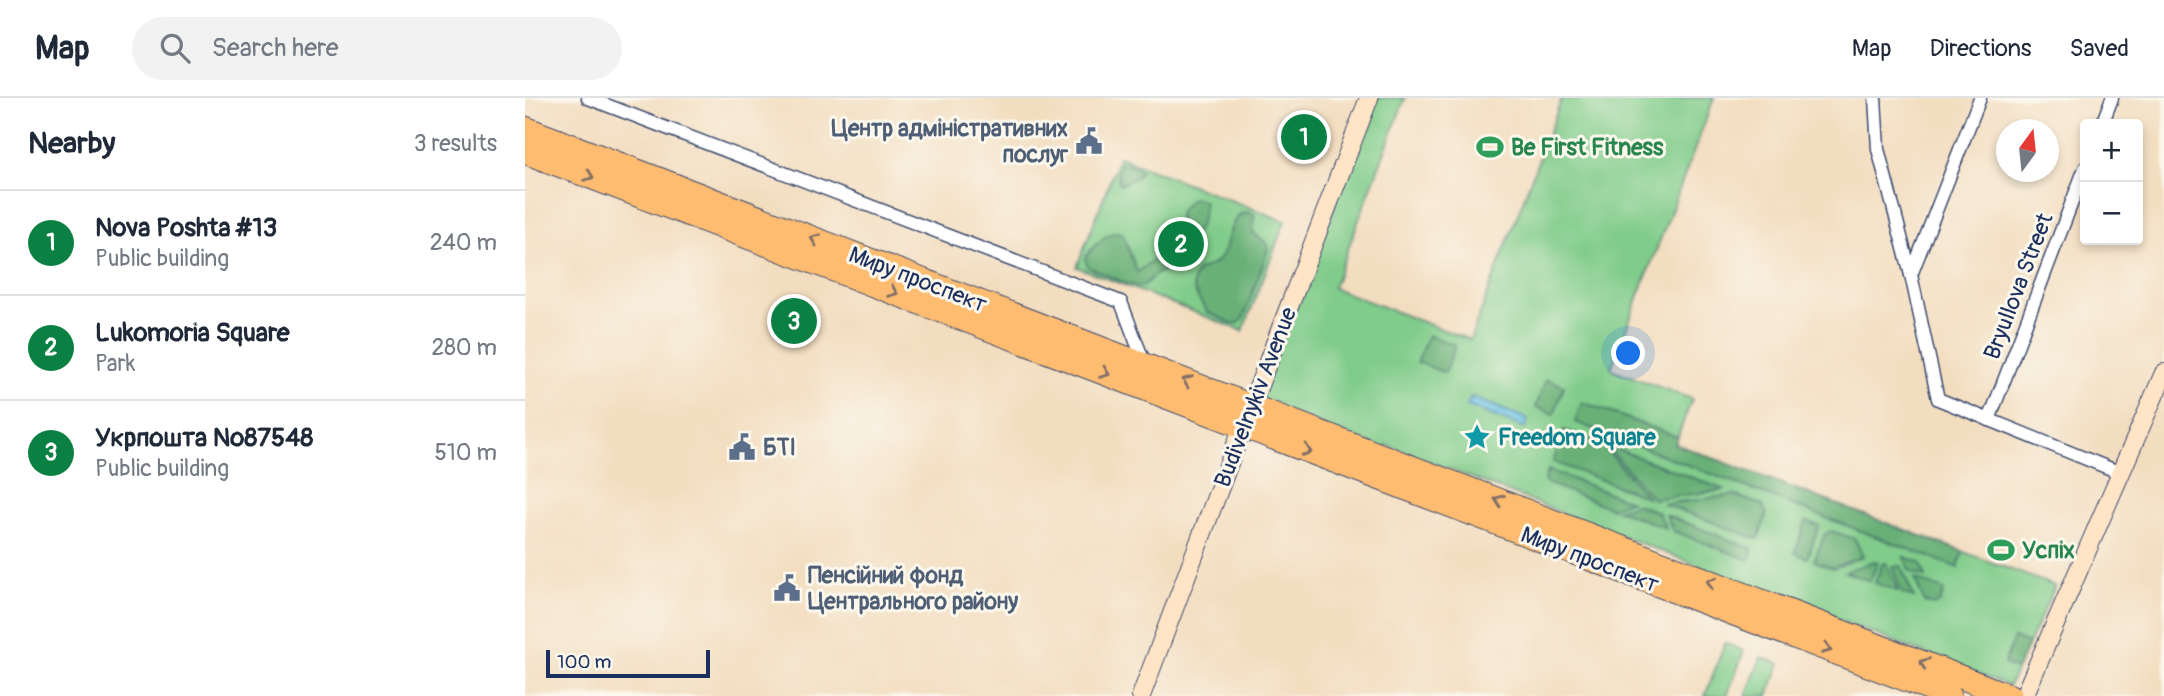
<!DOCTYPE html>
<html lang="en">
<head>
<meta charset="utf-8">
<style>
  body { margin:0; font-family:Pangolin,sans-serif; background:#f2f2f3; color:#1f2937 }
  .controls { position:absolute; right:21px; top:21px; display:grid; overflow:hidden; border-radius:7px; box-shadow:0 4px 10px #0003 }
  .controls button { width:63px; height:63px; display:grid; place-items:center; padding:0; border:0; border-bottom:2px solid #e0e1e3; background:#fff; color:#1f2937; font:35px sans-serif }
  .compass { position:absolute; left:1471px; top:21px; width:63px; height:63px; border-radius:50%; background:#fff; box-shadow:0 4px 10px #0003; rotate:15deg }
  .scale { position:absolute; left:21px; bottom:18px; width:164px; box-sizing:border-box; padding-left:7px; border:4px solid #1b2f5e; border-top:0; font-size:19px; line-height:24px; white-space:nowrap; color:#1b2f5e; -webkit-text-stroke:5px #fbf7ec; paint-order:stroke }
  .you { position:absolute; left:1104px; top:256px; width:24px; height:24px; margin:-18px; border:5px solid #fff; border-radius:50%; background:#1a73e8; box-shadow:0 0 0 10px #1a73e833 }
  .badge { display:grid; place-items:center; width:46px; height:46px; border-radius:50%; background:#0b8043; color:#fff; font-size:23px; font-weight:700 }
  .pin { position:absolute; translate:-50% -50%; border:4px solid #fff; box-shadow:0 2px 7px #0006 }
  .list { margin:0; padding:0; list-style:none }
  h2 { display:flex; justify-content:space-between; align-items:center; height:91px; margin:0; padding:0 28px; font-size:30px }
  h2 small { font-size:23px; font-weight:400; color:#747a83 }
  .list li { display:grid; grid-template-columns:46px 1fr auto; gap:21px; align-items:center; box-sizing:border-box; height:105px; padding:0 28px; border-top:2px solid #e0e1e3 }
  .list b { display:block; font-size:26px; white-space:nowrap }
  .list p { margin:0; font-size:23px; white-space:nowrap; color:#747a83 }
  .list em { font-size:23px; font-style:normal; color:#747a83 }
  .icon { flex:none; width:38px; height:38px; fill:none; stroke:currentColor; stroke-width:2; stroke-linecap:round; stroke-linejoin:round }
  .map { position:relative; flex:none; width:1639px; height:598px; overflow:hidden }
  header { display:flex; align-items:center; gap:42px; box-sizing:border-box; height:98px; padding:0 35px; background:#fff; border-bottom:2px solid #e0e1e3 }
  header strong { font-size:33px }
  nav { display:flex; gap:38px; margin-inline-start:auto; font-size:24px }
  .search { width:490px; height:63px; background:#f2f2f3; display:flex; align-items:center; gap:18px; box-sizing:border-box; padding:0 24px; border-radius:38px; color:#747a83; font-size:26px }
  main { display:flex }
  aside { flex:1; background:#fff }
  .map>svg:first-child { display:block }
  .green { fill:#80cc8a; stroke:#4e7e74; stroke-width:2 }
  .forest { fill:#68b076; stroke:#42706a; stroke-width:2 }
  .water { fill:#64bfe2; stroke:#4077a0; stroke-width:2 }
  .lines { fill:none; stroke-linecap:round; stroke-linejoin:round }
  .street-casing { stroke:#3b496d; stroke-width:15 }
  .secondary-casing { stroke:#3b496d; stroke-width:20 }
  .highway-casing { stroke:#3b496d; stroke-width:25 }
  .street { stroke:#fff; stroke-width:12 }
  .secondary { stroke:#ffe4c6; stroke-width:18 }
  .highway { stroke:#febc70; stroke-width:23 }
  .oneway { stroke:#816e66 }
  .labels { text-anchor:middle; stroke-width:6; stroke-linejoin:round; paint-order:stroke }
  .service-label { font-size:23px; font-weight:bold; fill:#4e5e75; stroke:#fbf7ec; text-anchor:start }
  .leisure-label { font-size:23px; font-weight:bold; fill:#27864d; stroke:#fbf7ec; text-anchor:start }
  .street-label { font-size:23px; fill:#1b2f5e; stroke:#fbf7ec }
  .culture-label { font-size:23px; font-weight:bold; fill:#0d838f; stroke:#fbf7ec; text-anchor:start }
</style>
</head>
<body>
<header>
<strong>Map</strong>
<div class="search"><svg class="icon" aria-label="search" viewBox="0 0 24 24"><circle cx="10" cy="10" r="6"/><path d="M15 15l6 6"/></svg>Search here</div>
<nav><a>Map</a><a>Directions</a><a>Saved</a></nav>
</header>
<main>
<aside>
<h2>Nearby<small>3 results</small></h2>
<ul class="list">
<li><span class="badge">1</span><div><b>Nova Poshta #13</b><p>Public building</p></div><em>240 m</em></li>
<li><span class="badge">2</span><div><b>Lukomoria Square</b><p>Park</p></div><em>280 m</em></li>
<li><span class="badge">3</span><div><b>Укрпошта №87548</b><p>Public building</p></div><em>510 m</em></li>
</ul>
</aside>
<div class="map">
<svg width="1639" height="598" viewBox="0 0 1639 598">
  <rect width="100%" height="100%" fill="#fbf7ec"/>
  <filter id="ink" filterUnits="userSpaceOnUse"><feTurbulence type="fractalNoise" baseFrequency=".0143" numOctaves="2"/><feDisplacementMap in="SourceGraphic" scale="14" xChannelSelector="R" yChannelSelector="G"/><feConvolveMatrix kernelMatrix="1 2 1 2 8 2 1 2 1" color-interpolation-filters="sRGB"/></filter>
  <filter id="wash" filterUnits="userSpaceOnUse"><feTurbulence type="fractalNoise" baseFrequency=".00686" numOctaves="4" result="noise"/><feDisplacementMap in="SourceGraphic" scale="28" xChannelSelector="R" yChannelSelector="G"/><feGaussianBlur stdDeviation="1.57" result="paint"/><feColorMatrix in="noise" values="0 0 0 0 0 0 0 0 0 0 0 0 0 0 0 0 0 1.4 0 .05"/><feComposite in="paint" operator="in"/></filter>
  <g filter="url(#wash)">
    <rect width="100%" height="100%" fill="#f3ddbf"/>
    <g class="green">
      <polygon points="851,0 880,0 808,190 945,242 1037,0 1189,0 1086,271 1167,301 1150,346 1530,488 1484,588 862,347 860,351 734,303"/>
      <polygon points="594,59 760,123 718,233 552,169"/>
      <polygon points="1200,545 1219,553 1202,598 1180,598"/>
      <polygon points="1236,559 1255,566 1243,598 1221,598"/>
    </g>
    <g class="forest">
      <polygon points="600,65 613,69 616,73 611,79 595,87 592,75 595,66"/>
      <path d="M672 100 679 104C679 117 675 131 666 140H660L654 133V114L665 101Z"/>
      <path d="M719 114 729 116 728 133C732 143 743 139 743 152L718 221 713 226H708L682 214C673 199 660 186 674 172 679 170 686 168 690 165 706 153 700 124 719 114Z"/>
      <path d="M592 134 598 136 612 174 634 158 640 149 647 151 649 156 645 169 631 176 617 189 602 186 563 169 560 161C565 151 580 136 592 134Z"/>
      <polygon points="903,237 930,247 920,275 892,264"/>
      <polygon points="1021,281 1039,288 1029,316 1011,309"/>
      <polygon points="1057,304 1153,339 1150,346 1438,454 1433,470 1050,324"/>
      <polygon points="1039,332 1076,345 1122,399 1028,364"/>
      <polygon points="1081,347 1200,392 1128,401"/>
      <polygon points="1023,372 1105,403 1086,410 1019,384"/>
      <polygon points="1209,397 1237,407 1242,416 1233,441 1138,406"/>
      <polygon points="1111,406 1133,414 1141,430 1092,412"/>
      <polygon points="1141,417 1228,451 1224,462 1148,433"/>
      <polygon points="1281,423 1294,428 1282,460 1270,455"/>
      <polygon points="1306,433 1330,441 1338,458 1308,470 1289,463 1300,436"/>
      <polygon points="1379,459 1395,464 1401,479 1385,474"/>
      <polygon points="1349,463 1353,464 1345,483 1320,474"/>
      <polygon points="1361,465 1373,493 1350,485 1357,466"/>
      <polygon points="1376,468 1389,500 1377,495 1367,469"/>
      <polygon points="1390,481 1419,492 1415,505 1409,507 1399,504"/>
      <polygon points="1489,540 1503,546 1493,569 1489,570 1479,566"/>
    </g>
    <polygon class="water" points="946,299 1003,321 1000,330 942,308"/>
  </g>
  <g filter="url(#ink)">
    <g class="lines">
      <defs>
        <g id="street">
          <polyline points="63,0 596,204 620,267"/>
          <polyline points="1350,0 1353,51 1386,177 1413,301 1596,375"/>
          <polyline points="1577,26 1587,0"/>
          <polyline points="1386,177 1455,0"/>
          <polyline points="1464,322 1560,70"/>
        </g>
        <g id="secondary">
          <polyline points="726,308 844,0"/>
          <polyline points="616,598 718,328"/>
          <polyline points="1499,598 1639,275"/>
        </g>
        <g id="highway">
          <polyline points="0,30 1485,598"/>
          <polyline points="0,54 1424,598"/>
        </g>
      </defs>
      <use href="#street" class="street-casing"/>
      <use href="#secondary" class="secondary-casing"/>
      <use href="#highway" class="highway-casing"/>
      <use href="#street" class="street"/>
      <use href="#secondary" class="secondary"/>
      <use href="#highway" class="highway"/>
    </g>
    <defs><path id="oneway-chevron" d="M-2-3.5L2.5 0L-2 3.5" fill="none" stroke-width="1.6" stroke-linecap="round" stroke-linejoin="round" transform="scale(1.75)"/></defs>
    <g class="oneway">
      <use href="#oneway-chevron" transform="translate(64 78) rotate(21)"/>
      <use href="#oneway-chevron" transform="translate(290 141) rotate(-159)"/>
      <use href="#oneway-chevron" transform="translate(368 194) rotate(21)"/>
      <use href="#oneway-chevron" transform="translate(580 275) rotate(21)"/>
      <use href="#oneway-chevron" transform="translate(662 283) rotate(-159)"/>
      <use href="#oneway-chevron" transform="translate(782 353) rotate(21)"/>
      <use href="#oneway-chevron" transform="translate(974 402) rotate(-159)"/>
      <use href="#oneway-chevron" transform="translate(1186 484) rotate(-159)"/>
      <use href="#oneway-chevron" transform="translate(1302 551) rotate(21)"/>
      <use href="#oneway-chevron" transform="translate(1399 565) rotate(-159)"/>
    </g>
  </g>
  <defs>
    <symbol id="civic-bare" viewBox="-9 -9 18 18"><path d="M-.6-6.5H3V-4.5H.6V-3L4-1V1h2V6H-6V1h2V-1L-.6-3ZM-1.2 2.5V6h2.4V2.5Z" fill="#5c6f8a" stroke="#fbf7ec" stroke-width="2.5" paint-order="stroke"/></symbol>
    <symbol id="stadium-bare" viewBox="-9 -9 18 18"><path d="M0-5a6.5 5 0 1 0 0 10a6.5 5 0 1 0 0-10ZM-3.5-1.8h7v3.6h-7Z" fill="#2e9e5b" stroke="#fbf7ec" stroke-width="2.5" paint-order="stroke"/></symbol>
    <symbol id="sight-bare" viewBox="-9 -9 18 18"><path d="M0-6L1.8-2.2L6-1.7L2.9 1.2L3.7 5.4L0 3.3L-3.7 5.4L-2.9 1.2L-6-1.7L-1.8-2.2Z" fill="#0f9aa8" stroke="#fbf7ec" stroke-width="2.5" paint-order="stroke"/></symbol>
  </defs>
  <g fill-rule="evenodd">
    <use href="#civic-bare" x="545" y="24" width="38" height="38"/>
    <use href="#stadium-bare" x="946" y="30" width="38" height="38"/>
    <use href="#sight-bare" x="933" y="320" width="38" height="38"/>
    <use href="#civic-bare" x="198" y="330" width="38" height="38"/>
    <use href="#stadium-bare" x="1457" y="433" width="38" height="38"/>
    <use href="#civic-bare" x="243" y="471" width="38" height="38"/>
  </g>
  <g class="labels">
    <g class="service-label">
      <text x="543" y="38" text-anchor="end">Центр адміністративних<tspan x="543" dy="26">послуг</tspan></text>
      <text x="238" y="357">БТІ</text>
      <text x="283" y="485">Пенсійний фонд<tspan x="283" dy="26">Центрального району</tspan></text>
    </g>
    <g class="leisure-label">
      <text x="986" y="57">Be First Fitness</text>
      <text x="1497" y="460">Успіх</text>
    </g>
    <g class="street-label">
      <text transform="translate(393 181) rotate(21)" y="8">Миру проспект</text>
      <text transform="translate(1493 188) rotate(-69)" y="8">Bryullova Street</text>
      <text transform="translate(730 299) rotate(-69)" y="8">Budivelnykiv Avenue</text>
      <text transform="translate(1065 461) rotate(21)" y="8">Миру проспект</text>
    </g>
    <g class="culture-label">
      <text x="973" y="347">Freedom Square</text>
    </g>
  </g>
</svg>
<div class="controls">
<button>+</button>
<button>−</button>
</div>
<svg class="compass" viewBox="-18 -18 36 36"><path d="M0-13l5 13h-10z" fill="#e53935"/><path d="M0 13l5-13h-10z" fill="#747a83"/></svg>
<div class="scale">100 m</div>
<div class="you"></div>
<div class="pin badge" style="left:779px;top:39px">1</div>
<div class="pin badge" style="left:656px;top:146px">2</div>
<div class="pin badge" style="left:269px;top:223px">3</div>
</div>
</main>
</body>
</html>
